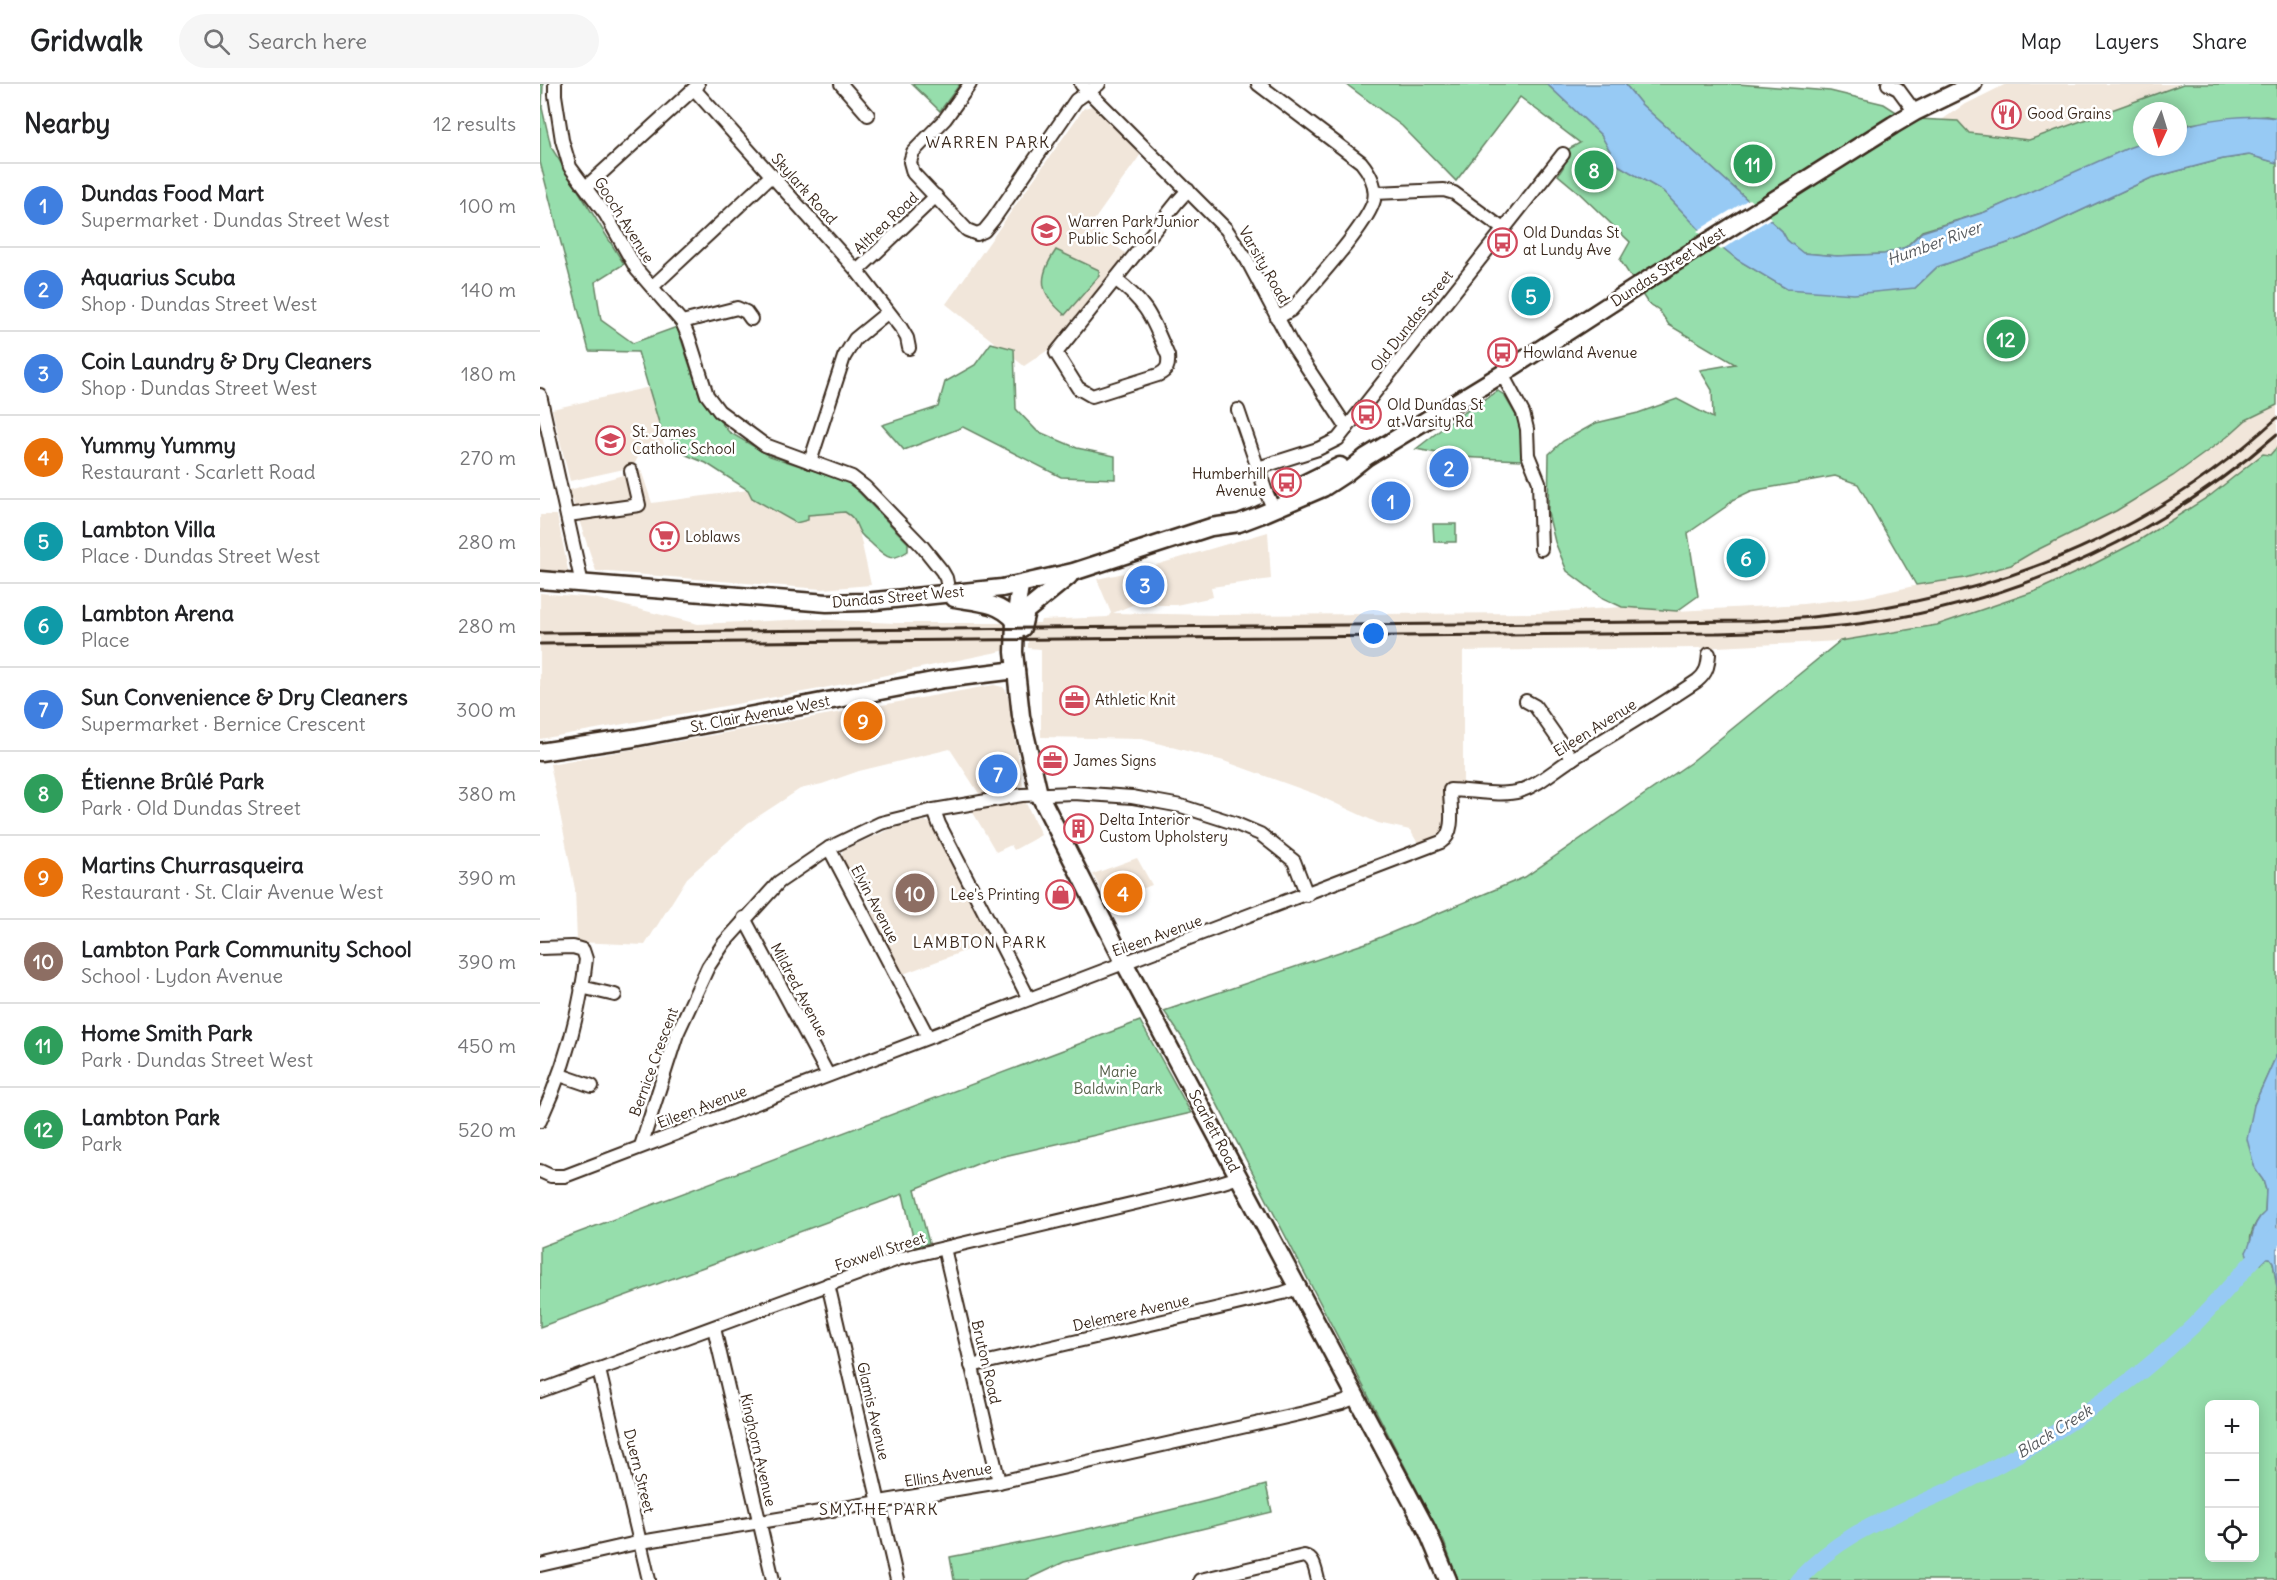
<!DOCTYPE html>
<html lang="en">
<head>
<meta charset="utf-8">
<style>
  body { margin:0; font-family:Delius,sans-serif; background:#f6f6f6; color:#202124 }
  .controls { position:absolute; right:18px; bottom:18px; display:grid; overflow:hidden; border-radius:9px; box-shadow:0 3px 15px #0003 }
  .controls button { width:54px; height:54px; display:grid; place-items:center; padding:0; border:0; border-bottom:2px solid #e0e0e0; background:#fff; color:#202124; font:30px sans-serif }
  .compass { position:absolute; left:1593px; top:18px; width:54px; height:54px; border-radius:50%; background:#fff; box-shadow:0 3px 15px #0003; rotate:184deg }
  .you { position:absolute; left:834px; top:550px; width:21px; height:21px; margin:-15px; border:4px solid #fff; border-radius:50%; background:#1a73e8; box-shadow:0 0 0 9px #1a73e833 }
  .badge { display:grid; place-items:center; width:39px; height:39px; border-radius:50%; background:#b45309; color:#fff; font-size:20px; font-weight:700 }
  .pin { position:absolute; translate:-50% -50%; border:3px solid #fff; box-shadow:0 2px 6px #0006 }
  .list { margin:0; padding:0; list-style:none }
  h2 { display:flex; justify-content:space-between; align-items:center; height:78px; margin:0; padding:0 24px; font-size:26px }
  h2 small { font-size:20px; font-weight:400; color:#757577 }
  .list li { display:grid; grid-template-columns:39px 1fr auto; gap:18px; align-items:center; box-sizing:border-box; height:84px; padding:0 24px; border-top:2px solid #e0e0e0 }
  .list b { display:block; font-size:22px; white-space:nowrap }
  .list p { margin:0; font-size:20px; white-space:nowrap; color:#757577 }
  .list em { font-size:20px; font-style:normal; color:#757577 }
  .icon { flex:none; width:33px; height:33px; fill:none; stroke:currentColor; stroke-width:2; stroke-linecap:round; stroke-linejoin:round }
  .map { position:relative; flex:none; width:1737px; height:1496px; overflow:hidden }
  header { display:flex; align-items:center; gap:36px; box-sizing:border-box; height:84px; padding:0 30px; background:#fff; border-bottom:2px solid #e0e0e0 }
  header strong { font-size:28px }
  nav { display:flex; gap:33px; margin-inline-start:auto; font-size:21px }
  .search { width:420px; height:54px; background:#f6f6f6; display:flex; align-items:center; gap:15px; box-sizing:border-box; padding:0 21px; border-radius:33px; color:#757577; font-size:22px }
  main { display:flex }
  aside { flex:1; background:#fff }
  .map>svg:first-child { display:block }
  .built { fill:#f1e6da }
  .green { fill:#96deac; stroke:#688465; stroke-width:1.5; fill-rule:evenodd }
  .water { fill:#97caf4; stroke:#728a9e; stroke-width:1.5 }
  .pier { fill:#fff }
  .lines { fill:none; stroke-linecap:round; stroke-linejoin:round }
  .river { stroke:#97caf4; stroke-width:16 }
  .minor-casing { stroke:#3b2a1e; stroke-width:16 }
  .major-casing { stroke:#3b2a1e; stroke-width:21 }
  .minor { stroke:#fff; stroke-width:12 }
  .major { stroke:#fff; stroke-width:16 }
  .rail { stroke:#3b2a1e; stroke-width:3 }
  .labels { text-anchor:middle; stroke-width:5; stroke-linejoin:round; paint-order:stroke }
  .poi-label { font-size:15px; fill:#3b2a1e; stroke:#fff; text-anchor:start }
  .street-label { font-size:15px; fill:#3b2a1e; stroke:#fff }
  .park-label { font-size:15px; fill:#566049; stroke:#fff }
  .neighbourhood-label { font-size:16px; letter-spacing:1.5px; fill:#3b2a1e; stroke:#fff }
  .water-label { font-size:16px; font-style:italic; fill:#575a5e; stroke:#fff }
</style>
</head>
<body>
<header>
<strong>Gridwalk</strong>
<div class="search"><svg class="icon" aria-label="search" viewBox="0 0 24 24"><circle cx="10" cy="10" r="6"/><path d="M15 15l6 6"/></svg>Search here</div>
<nav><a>Map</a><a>Layers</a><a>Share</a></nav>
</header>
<main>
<aside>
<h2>Nearby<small>12 results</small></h2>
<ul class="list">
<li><span class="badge" style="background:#3f7fe0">1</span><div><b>Dundas Food Mart</b><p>Supermarket · Dundas Street West</p></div><em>100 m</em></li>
<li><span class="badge" style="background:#3f7fe0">2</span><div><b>Aquarius Scuba</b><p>Shop · Dundas Street West</p></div><em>140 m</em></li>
<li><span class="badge" style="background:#3f7fe0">3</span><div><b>Coin Laundry &amp; Dry Cleaners</b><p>Shop · Dundas Street West</p></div><em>180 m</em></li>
<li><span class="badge" style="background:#e8710a">4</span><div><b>Yummy Yummy</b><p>Restaurant · Scarlett Road</p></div><em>270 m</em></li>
<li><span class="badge" style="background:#0f9aa8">5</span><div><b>Lambton Villa</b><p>Place · Dundas Street West</p></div><em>280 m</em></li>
<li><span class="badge" style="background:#0f9aa8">6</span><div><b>Lambton Arena</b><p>Place</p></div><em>280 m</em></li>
<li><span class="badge" style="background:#3f7fe0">7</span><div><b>Sun Convenience &amp; Dry Cleaners</b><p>Supermarket · Bernice Crescent</p></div><em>300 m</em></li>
<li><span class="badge" style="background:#2e9e5b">8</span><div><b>Étienne Brûlé Park</b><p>Park · Old Dundas Street</p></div><em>380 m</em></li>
<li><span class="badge" style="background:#e8710a">9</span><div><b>Martins Churrasqueira</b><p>Restaurant · St. Clair Avenue West</p></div><em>390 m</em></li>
<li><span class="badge" style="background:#8d6e63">10</span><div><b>Lambton Park Community School</b><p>School · Lydon Avenue</p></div><em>390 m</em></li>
<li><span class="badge" style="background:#2e9e5b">11</span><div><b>Home Smith Park</b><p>Park · Dundas Street West</p></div><em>450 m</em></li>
<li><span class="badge" style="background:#2e9e5b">12</span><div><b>Lambton Park</b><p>Park</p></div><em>520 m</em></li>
</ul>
</aside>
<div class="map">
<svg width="1737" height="1496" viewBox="0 0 1737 1496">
  <rect width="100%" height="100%" fill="#fff"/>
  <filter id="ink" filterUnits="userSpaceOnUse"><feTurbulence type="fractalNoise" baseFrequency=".0167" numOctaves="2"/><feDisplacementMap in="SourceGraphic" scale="12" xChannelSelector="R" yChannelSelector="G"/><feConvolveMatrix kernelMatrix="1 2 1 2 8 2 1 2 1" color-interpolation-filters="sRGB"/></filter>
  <g filter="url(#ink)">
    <g class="built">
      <polygon points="1466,0 1643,0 1489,56 1390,44 1422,22"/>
      <polygon points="552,22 601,70 550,142 589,172 508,266 484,282 406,220 544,24"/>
      <polygon points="110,303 125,365 99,371 93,383 30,397 12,325"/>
      <polygon points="1737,321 1737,363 1730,371 1723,370 1672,411 1598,457 1548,483 1496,507 1397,541 1300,557 1157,564 923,567 923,699 903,702 903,747 879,761 870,746 838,739 775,710 684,677 602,655 501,653 501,565 488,564 488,539 500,539 501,536 568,533 571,529 557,495 602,485 728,448 731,495 671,503 673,513 636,521 592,521 573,529 678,531 998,529 1082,523 1137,527 1263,520 1324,513 1392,498 1425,494 1471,481 1493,468 1576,427 1633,392 1687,353 1706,336"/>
      <polygon points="101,386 112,419 208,406 212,414 267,431 305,428 317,438 331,501 282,505 56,487 29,406"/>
      <polygon points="0,431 17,431 29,491 0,488"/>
      <polygon points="0,509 54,514 158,540 269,535 356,539 467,539 467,566 274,606 0,655"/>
      <polygon points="454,601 463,603 467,608 483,702 440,711 410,665 319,687 282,700 260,705 208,739 147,794 105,861 37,858 35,805 10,680"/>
      <polygon points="485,717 501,751 474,766 471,761 456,768 431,725"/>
      <polygon points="385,737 390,739 451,857 363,890 332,831 333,823 316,794 312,794 301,772 303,766 353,744"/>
      <polygon points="597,774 612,801 567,818 553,790"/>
    </g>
    <g class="green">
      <path d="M0 0H3L2 24 11 63 84 180 55 198 61 236 93 259 137 243 160 313 189 348 230 372 309 398 368 459V467C350 479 346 473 332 460 329 457 324 454 321 450 314 440 318 436 305 428L268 431V436L256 439 212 414 208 406 166 379 146 371 139 360 122 349 98 268 49 267 0 78Z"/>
      <polygon points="372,0 420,0 400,27"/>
      <polygon points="806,0 1007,0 1061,51 1078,81 1123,107 1158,144 1198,176 1247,205 1375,204 1397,183 1482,154 1611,94 1683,75 1710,71 1737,79 1737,321 1706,336 1687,353 1633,392 1576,427 1493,468 1471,481 1425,494 1376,501 1318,400 1295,392 1211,407 1192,416 1187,422 1148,449 1158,512 1137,527 1082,523 1063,514 1027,487 1015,458 1008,429 1009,370 1023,357 1056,339 1098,329 1137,315 1173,334 1172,306 1160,286 1195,280 1129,241 1119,226 1107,218 1080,176 1090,158 1037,107 1018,91 1024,82 1025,67 1040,59 980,13 916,97 862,42"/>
      <polygon points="1085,0 1198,0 1290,7 1344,20 1361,31 1377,35 1418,37 1429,49 1489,56 1643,0 1737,0 1737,34 1726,32 1650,40 1638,45 1638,27 1602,27 1602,59 1445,128 1382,147 1366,163 1345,170 1297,172 1262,169 1247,156 1242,147 1101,20"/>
      <path d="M516 166 559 186V192L525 231C499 209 497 194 516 166Z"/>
      <polygon points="451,259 474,265 476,325 497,347 537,364 575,372 575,395 521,393 423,343 364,366 342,341 398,323 405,298 435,281"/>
      <polygon points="958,307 964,311 981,340 981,376 918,373 876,365 917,333"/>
      <path d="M1737 363V970L1714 1021 1715 1085 1723 1096 1726 1106 1725 1129C1717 1134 1708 1151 1711 1161 1712 1167 1718 1175 1721 1180L1727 1173 1730 1174 1733 1178 1737 1203V1496H918L904 1458 645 958 624 927 829 858 985 793 1150 679 1300 557 1397 541 1496 507 1548 483 1598 457 1671 411 1723 370 1730 371ZM1670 1320H1714V1474H1670Z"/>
      <polygon points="893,440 916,440 916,458 894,458"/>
      <polygon points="600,937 651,1029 447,1076 375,1105 389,1159 375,1162 363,1110 0,1243 0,1163"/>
      <path d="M726 1401 732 1428 524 1478 486 1496H414L410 1473C516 1453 622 1430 726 1401Z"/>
    </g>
    <g class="water">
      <path d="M1007 0H1085L1101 20 1242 147 1247 156 1263 169 1297 172 1344 170 1366 163 1382 148 1445 128 1588 64 1602 59V63H1638V45C1663 35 1710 29 1737 34V79L1709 71 1683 75 1611 94 1482 154 1397 183 1375 204 1314 210 1247 205 1198 176 1158 144 1123 107 1078 81 1061 51Z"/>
      <path d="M1737 970V1203L1733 1178 1730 1174H1727L1718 1181 1708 1173 1706 1168C1714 1155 1711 1139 1725 1128L1726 1106 1723 1096 1715 1085 1707 1055 1714 1021Z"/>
    </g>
    <polygon class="pier" points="1209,115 1231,134 1181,166 1157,147"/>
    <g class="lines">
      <path class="river" d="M1258 1496C1303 1447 1351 1433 1409 1406 1455 1384 1501 1359 1543 1330 1581 1305 1621 1273 1653 1242 1682 1213 1707 1181 1737 1152"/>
      <defs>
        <g id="minor">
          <polyline points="15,0 15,11 22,56 30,83 66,131 97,186 142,238 149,254 167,311 179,327 225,361 312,393 325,403 382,462 402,487 406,494 409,509"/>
          <polyline points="301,0 328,31"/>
          <polyline points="430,0 405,35 373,68 370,78 373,89 427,146 437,150 444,147 453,136 536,16 559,0"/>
          <polyline points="541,0 686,145 707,176 751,259 807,344"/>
          <path d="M718 0 821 78C830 89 837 102 834 116 828 140 777 195 759 217L751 226 737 234"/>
          <polyline points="1348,0 1358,5 1375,28"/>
          <polyline points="154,5 317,187 361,244 367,254 369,264"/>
          <polyline points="46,103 158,1"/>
          <polyline points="835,109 904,106 914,109 963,145"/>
          <polyline points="317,187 396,112"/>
          <path d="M575 195C609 221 612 235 628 272 629 282 627 287 618 291L552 312 538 304 516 269 638 117 648 106"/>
          <polyline points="112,203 232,91"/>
          <polyline points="142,238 197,224 206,228 211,235"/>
          <polyline points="962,290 983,329 987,345 988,371 999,398 1001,465"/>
          <polyline points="0,311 42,500"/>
          <polyline points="698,326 726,408 734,426"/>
          <polyline points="270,378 304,273 315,255 348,228"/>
          <polyline points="718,384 778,365 798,355 1023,70"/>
          <polyline points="28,431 99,421 91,387"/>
          <polyline points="986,617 995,622 1032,675"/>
          <polyline points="394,726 399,740 489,915"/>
          <polyline points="289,764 388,953"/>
          <polyline points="204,834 288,991"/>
          <path d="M0 864 33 863 43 866 46 875C40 930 23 987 0 1037"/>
          <polyline points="41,903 75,911"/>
          <polyline points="20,991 52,1002"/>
          <polyline points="101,1062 137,950 168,883 184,859 239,798 289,764 341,739 394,726 482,711 534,709 592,713 641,722 694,739 720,750 754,777 767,811"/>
          <path d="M0 1087 11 1092H25L901 758C916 749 910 722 910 706 931 706 961 713 980 707 1001 700 1016 684 1035 673 1076 648 1117 624 1157 597 1167 589 1168 582 1169 570"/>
          <polyline points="404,1164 459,1398"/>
          <polyline points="288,1200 357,1496"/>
          <polyline points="174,1244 233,1496"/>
          <polyline points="431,1282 743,1209 757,1204"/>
          <polyline points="59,1286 109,1496"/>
          <polyline points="0,1307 358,1175 680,1099 699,1093"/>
          <polyline points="0,1481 101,1458 459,1398 764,1329 802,1319 816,1313"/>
          <path d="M660 1496 764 1472C775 1475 775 1486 778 1496"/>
        </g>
        <g id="major">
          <polyline points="745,409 800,382"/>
          <polyline points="0,496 287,519 325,518 462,504 533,488 671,443 699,439 720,431 783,404 806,389 826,373 962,290 1112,193 1353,41 1375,28 1433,0"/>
          <polyline points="480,501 475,537 474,568 481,632 499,710 585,880 887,1446 908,1496"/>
          <path d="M414 514C437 518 460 518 475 537"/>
          <polyline points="482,544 486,527 529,492"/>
          <polyline points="0,668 93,654 403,595 476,586"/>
        </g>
      </defs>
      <use href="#minor" class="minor-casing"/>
      <use href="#major" class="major-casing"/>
      <use href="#minor" class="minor"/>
      <use href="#major" class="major"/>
      <g class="rail">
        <path d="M0 549 1212 537C1409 529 1590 469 1737 334"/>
        <path d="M0 560 1176 549C1231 547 1285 546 1339 537 1486 514 1625 448 1737 350"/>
      </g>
    </g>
  </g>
  <defs>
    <symbol id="restaurant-ring" viewBox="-11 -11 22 22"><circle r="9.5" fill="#fff" stroke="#d1495b" stroke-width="1.5"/><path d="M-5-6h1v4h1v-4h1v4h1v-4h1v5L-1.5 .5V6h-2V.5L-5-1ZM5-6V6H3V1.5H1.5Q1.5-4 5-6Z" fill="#d1495b"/></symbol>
    <symbol id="school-ring" viewBox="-11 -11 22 22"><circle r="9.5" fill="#fff" stroke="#d1495b" stroke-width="1.5"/><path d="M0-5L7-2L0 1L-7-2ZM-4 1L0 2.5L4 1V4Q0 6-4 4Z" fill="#d1495b"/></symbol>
    <symbol id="bus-ring" viewBox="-11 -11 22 22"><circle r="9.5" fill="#fff" stroke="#d1495b" stroke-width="1.5"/><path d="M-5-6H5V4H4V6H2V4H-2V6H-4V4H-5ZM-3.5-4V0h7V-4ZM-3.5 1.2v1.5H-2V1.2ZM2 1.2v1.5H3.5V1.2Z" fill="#d1495b"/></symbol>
    <symbol id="supermarket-ring" viewBox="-11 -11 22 22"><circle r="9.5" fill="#fff" stroke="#d1495b" stroke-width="1.5"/><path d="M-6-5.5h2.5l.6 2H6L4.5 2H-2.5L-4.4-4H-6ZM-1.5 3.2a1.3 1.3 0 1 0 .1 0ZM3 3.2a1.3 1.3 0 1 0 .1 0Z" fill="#d1495b"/></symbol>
    <symbol id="office-ring" viewBox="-11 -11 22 22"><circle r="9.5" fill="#fff" stroke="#d1495b" stroke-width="1.5"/><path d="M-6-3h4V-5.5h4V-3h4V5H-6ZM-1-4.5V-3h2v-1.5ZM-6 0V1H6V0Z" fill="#d1495b"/></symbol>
    <symbol id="building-ring" viewBox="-11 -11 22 22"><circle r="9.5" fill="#fff" stroke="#d1495b" stroke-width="1.5"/><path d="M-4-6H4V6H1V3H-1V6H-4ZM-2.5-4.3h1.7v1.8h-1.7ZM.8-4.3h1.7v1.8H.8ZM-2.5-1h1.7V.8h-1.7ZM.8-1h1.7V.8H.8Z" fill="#d1495b"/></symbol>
    <symbol id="shop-ring" viewBox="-11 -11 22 22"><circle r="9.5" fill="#fff" stroke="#d1495b" stroke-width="1.5"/><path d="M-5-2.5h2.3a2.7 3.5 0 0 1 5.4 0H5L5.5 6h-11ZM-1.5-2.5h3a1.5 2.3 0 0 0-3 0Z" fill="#d1495b"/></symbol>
  </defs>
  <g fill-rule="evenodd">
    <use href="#restaurant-ring" x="1450" y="14" width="33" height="33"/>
    <use href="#school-ring" x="490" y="130" width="33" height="33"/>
    <use href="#bus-ring" x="946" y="142" width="33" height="33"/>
    <use href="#bus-ring" x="946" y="252" width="33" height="33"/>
    <use href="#bus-ring" x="810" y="314" width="33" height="33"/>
    <use href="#school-ring" x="54" y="340" width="33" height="33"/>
    <use href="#bus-ring" x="730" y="382" width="33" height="33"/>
    <use href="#supermarket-ring" x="108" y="436" width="33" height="33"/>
    <use href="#office-ring" x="518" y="600" width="33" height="33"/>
    <use href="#office-ring" x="496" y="660" width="33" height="33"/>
    <use href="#building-ring" x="522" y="728" width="33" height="33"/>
    <use href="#shop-ring" x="504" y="794" width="33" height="33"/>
  </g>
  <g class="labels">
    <g class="poi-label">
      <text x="1487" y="35">Good Grains</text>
      <text x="528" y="143">Warren Park Junior<tspan x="528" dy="17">Public School</tspan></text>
      <text x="983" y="154">Old Dundas St<tspan x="983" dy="17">at Lundy Ave</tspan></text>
      <text x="983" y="274">Howland Avenue</text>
      <text x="847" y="326">Old Dundas St<tspan x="847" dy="17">at Varsity Rd</tspan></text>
      <text x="92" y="353">St. James<tspan x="92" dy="17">Catholic School</tspan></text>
      <text x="726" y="395" text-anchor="end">Humberhill<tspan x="726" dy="17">Avenue</tspan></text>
      <text x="145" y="458">Loblaws</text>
      <text x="555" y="621">Athletic Knit</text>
      <text x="533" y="682">James Signs</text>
      <text x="559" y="741">Delta Interior<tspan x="559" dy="17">Custom Upholstery</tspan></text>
      <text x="500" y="816" text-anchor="end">Lee's Printing</text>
    </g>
    <g class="street-label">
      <text transform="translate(264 105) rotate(48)" y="5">Skylark Road</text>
      <text transform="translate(84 136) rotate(58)" y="5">Gooch Avenue</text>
      <text transform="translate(346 139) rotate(-43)" y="5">Althea Road</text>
      <text transform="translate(724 181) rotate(60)" y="5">Varsity Road</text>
      <text transform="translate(1128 183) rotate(-33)" y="5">Dundas Street West</text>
      <text transform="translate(872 237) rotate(-52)" y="5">Old Dundas Street</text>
      <text transform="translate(358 513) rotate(-5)" y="5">Dundas Street West</text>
      <text transform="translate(220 630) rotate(-11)" y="5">St. Clair Avenue West</text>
      <text transform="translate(1055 644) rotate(-32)" y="5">Eileen Avenue</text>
      <text transform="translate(335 820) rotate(62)" y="5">Elvin Avenue</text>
      <text transform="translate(617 852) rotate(-20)" y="5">Eileen Avenue</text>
      <text transform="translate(259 906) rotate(62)" y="5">Mildred Avenue</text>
      <text transform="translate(114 978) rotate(-70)" y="5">Bernice Crescent</text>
      <text transform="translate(162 1023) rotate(-21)" y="5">Eileen Avenue</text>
      <text transform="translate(674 1047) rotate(62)" y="5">Scarlett Road</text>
      <text transform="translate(340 1168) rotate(-18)" y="5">Foxwell Street</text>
      <text transform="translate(591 1229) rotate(-13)" y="5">Delemere Avenue</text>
      <text transform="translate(446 1278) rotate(77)" y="5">Bruton Road</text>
      <text transform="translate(333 1327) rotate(77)" y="5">Glamis Avenue</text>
      <text transform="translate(218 1366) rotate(77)" y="5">Kinghorn Avenue</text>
      <text transform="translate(99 1387) rotate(76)" y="5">Duern Street</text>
      <text transform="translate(408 1391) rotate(-9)" y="5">Ellins Avenue</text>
    </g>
    <g class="park-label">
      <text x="578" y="993">Marie<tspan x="578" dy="17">Baldwin Park</tspan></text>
    </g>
    <g class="neighbourhood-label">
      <text x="448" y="64">WARREN PARK</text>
      <text x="440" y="864">LAMBTON PARK</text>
      <text x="339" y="1431">SMYTHE PARK</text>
    </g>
    <g class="water-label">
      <text transform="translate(1394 159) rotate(-20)" y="6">Humber River</text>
      <text transform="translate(1514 1347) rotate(-32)" y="6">Black Creek</text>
    </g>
  </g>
</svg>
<div class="controls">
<button>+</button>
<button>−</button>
<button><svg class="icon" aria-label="locate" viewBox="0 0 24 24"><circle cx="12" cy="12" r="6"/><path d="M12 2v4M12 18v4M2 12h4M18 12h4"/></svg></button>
</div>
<svg class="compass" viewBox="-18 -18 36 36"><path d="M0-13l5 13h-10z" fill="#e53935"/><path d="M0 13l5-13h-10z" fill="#757577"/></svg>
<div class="you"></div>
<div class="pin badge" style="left:851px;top:417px;background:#3f7fe0">1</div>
<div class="pin badge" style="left:909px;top:384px;background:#3f7fe0">2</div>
<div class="pin badge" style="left:605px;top:501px;background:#3f7fe0">3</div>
<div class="pin badge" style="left:583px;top:809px;background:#e8710a">4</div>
<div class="pin badge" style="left:991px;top:212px;background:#0f9aa8">5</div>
<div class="pin badge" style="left:1206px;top:474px;background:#0f9aa8">6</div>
<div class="pin badge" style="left:458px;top:690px;background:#3f7fe0">7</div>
<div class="pin badge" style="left:1054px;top:86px;background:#2e9e5b">8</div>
<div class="pin badge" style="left:323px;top:637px;background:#e8710a">9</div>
<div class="pin badge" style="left:375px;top:809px;background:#8d6e63">10</div>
<div class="pin badge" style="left:1213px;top:80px;background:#2e9e5b">11</div>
<div class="pin badge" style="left:1466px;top:255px;background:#2e9e5b">12</div>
</div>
</main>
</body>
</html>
